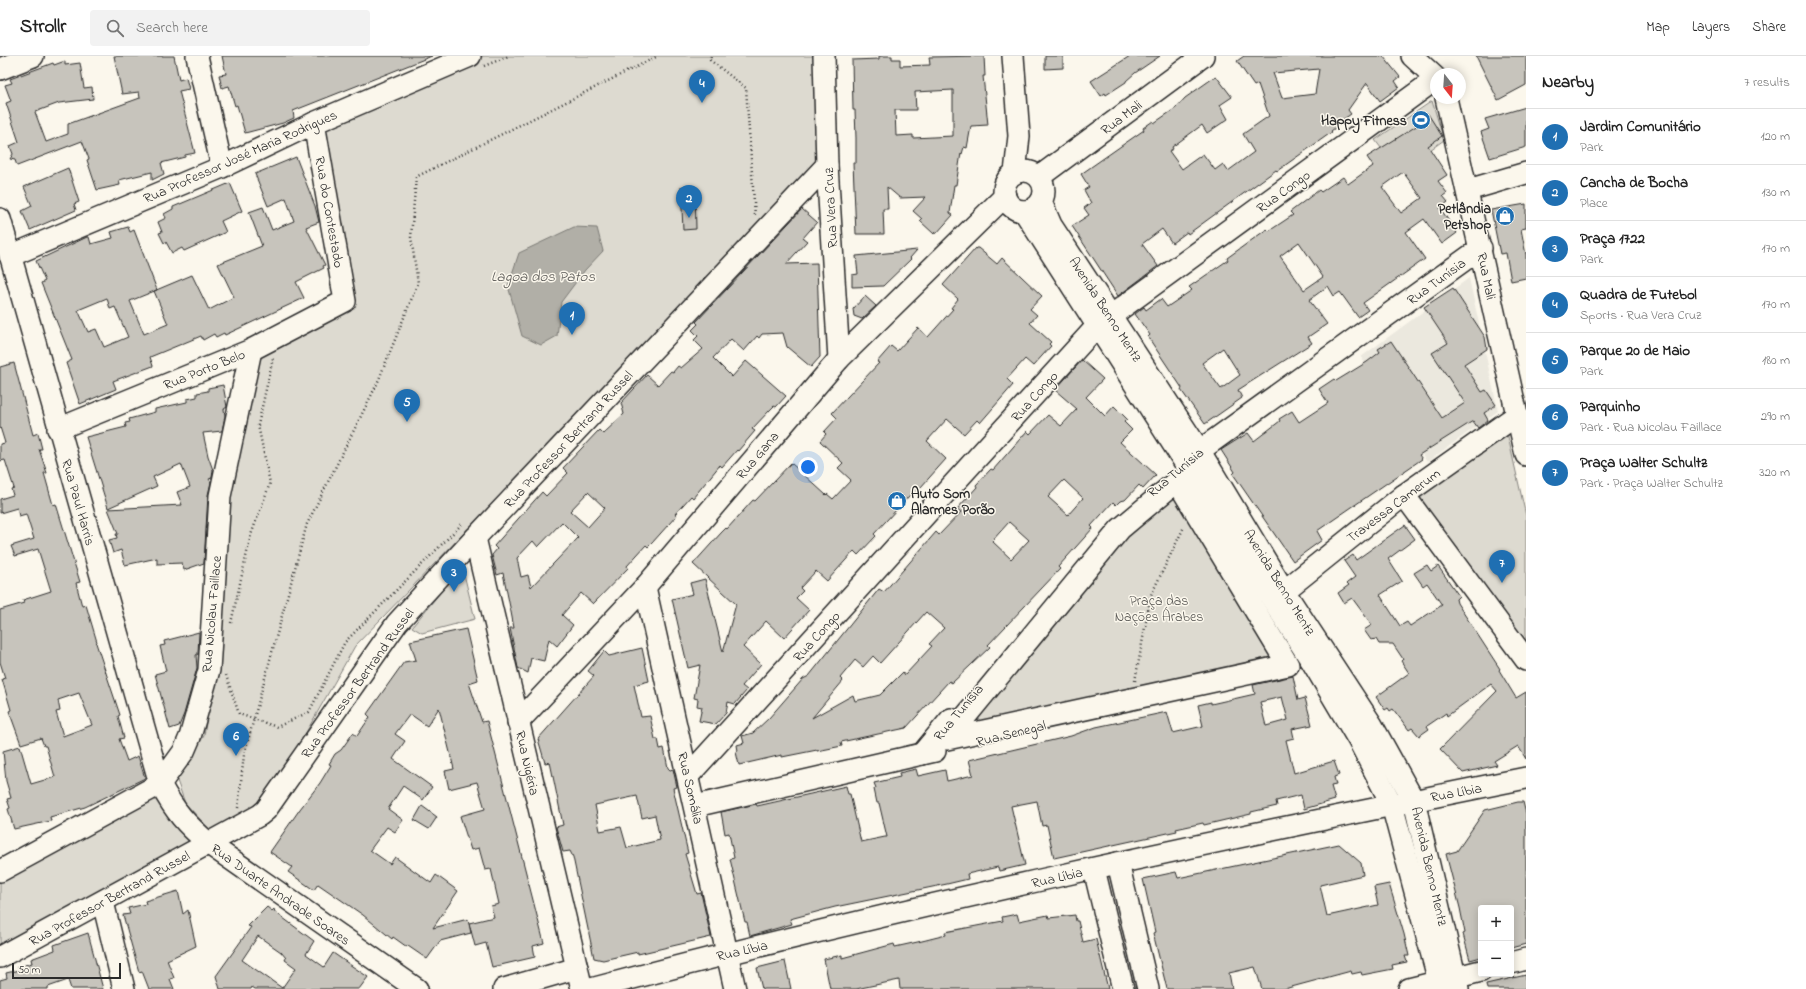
<!DOCTYPE html>
<html lang="en">
<head>
<meta charset="utf-8">
<style>
  body { margin:0; font-family:"Indie Flower",sans-serif; background:#f2f2f2; color:#222 }
  .controls { position:absolute; right:12px; bottom:12px; display:grid; overflow:hidden; border-radius:4px; box-shadow:0 2px 10px #0003 }
  .controls button { width:36px; height:36px; display:grid; place-items:center; padding:0; border:0; border-bottom:1px solid #e0e0e0; background:#fff; color:#222; font:20px sans-serif }
  .compass { position:absolute; left:1430px; top:12px; width:36px; height:36px; border-radius:50%; background:#fff; box-shadow:0 2px 10px #0003; rotate:163deg }
  .scale { position:absolute; left:12px; bottom:10px; width:109px; box-sizing:border-box; padding-left:4px; border:2px solid #2b2b2b; border-top:0; font-size:11px; line-height:14px; white-space:nowrap; color:#2b2b2b; -webkit-text-stroke:3px #fbf7ec; paint-order:stroke }
  .you { position:absolute; left:808px; top:411px; width:14px; height:14px; margin:-10px; border:3px solid #fff; border-radius:50%; background:#1a73e8; box-shadow:0 0 0 6px #1a73e833 }
  .badge { display:grid; place-items:center; width:26px; height:26px; border-radius:50%; background:#1f6fb2; color:#fff; font-size:13px; font-weight:700 }
  .pin { position:absolute; translate:-50% -33px; filter:drop-shadow(0 1px 2px #0008) }
  .pin::after { content:''; position:absolute; top:21px; width:14px; height:12px; background:inherit; clip-path:polygon(0 0,100% 0,50% 100%) }
  .list { margin:0; padding:0; list-style:none }
  h2 { display:flex; justify-content:space-between; align-items:center; height:52px; margin:0; padding:0 16px; font-size:17px }
  h2 small { font-size:13px; font-weight:400; color:#767676 }
  .list li { display:grid; grid-template-columns:26px 1fr auto; gap:12px; align-items:center; box-sizing:border-box; height:56px; padding:0 16px; border-top:1px solid #e0e0e0 }
  .list b { display:block; font-size:15px; white-space:nowrap }
  .list p { margin:0; font-size:13px; white-space:nowrap; color:#767676 }
  .list em { font-size:13px; font-style:normal; color:#767676 }
  .icon { flex:none; width:22px; height:22px; fill:none; stroke:currentColor; stroke-width:2; stroke-linecap:round; stroke-linejoin:round }
  .map { position:relative; flex:none; width:1526px; height:933px; overflow:hidden }
  header { display:flex; align-items:center; gap:24px; box-sizing:border-box; height:56px; padding:0 20px; background:#fff; border-bottom:1px solid #e0e0e0 }
  header strong { font-size:19px }
  nav { display:flex; gap:22px; margin-inline-start:auto; font-size:14px }
  .search { width:280px; height:36px; background:#f2f2f2; display:flex; align-items:center; gap:10px; box-sizing:border-box; padding:0 14px; border-radius:4px; color:#767676; font-size:15px }
  main { display:flex }
  aside { flex:1; background:#fff }
  .map>svg:first-child { display:block }
  .built { fill:#ebe8de }
  .green { fill:#dddad0; stroke:#84827e }
  .water { fill:#b1afa7; stroke:#7b7a75 }
  .building { fill:#c7c4bc; stroke:#2b2b2b; fill-rule:evenodd }
  .lines { fill:none; stroke-linecap:round; stroke-linejoin:round }
  .minor-casing { stroke:#2b2b2b; stroke-width:24 }
  .path { stroke:#2b2b2b; stroke-width:2.5; stroke-dasharray:1 3; stroke-linecap:butt }
  .minor { stroke:#fbf7ec; stroke-width:21 }
  .labels { text-anchor:middle; stroke-width:3; stroke-linejoin:round; paint-order:stroke }
  .street-label { font-size:14px; fill:#2b2b2b; stroke:#fbf7ec }
  .poi-label { font-size:14px; font-weight:bold; fill:#2b2b2b; stroke:#fbf7ec; text-anchor:end }
  .park-label { font-size:14px; fill:#585754; stroke:#fbf7ec }
  .water-label { font-size:15px; font-style:italic; fill:#5a5956; stroke:#fbf7ec }
</style>
</head>
<body>
<header>
<strong>Strollr</strong>
<div class="search"><svg class="icon" aria-label="search" viewBox="0 0 24 24"><circle cx="10" cy="10" r="6"/><path d="M15 15l6 6"/></svg>Search here</div>
<nav><a>Map</a><a>Layers</a><a>Share</a></nav>
</header>
<main>
<div class="map">
<svg width="1526" height="933" viewBox="0 0 1526 933">
  <rect width="100%" height="100%" fill="#fbf7ec"/>
  <filter id="ink" filterUnits="userSpaceOnUse"><feTurbulence type="fractalNoise" baseFrequency=".025" numOctaves="2"/><feDisplacementMap in="SourceGraphic" scale="8" xChannelSelector="R" yChannelSelector="G"/><feConvolveMatrix kernelMatrix="1 2 1 2 8 2 1 2 1" color-interpolation-filters="sRGB"/></filter>
  <g filter="url(#ink)">
    <polygon class="built" points="1469,222 1498,355 1427,406 1361,301"/>
    <g class="green">
      <polygon points="484,0 817,0 821,107 355,590 266,747 213,777 185,747 176,722 204,680 216,604 228,430 260,302 353,248 322,72"/>
      <polygon points="1432,45 1444,84 1399,116 1375,84"/>
      <polygon points="1506,372 1526,460 1526,593 1416,440"/>
      <polygon points="1177,425 1288,609 947,683"/>
      <polygon points="462,510 475,563 422,577 412,571"/>
      <polygon points="158,736 170,765 200,791 0,895 0,821"/>
    </g>
    <polygon class="water" points="574,171 597,172 603,195 585,214 561,246 557,280 541,289 522,280 508,230 519,197"/>
    <g class="building">
      <polygon points="114,0 174,0 179,24 186,22 189,33 179,35 195,97 185,99 185,101 161,107 164,118 152,124 152,116 119,124 120,129 97,134 87,104 89,103 82,85 17,110 15,104 10,103 13,98 10,90 19,86 6,47 11,45 5,29 12,27 10,23 53,7 54,9 65,5 65,9 80,7 84,32 92,31 93,43 59,47 35,56 46,86 68,78 68,68 140,42 139,36 122,38"/>
      <polygon points="222,0 432,0 293,55 294,62 283,67 245,77 237,49 235,50 229,30 222,32 219,19 226,18"/>
      <path d="M879 0H892V3H900V10L930 9 929 1 984 0 985 20H983L988 69 971 70 967 92 964 91 962 98 961 97 956 129H954L950 157 953 159 936 178 935 176 934 178 920 165 922 163 913 155 926 141 900 142 887 131 888 153H883L884 178H856L853 107H856V82L855 54H853L852 4 879 3ZM953 34V80L913 82V79L896 80 895 54H916L915 36Z"/>
      <polygon points="1045,0 1063,0 1063,12 1045,13"/>
      <polygon points="1130,0 1160,0 1135,17 1126,25 1126,26 1106,39 1105,37 1101,40 1091,25"/>
      <path d="M1244 0H1383L1400 21 1395 25 1399 31 1380 45 1367 27 1348 54 1351 58 1338 67 1339 69 1331 75 1332 76 1277 115 1276 114 1188 178 1187 176 1172 187 1162 173 1142 188 1158 210 1118 240 1072 170 1089 159 1084 152 1091 147 1084 134 1089 131 1081 118 1144 74 1143 72 1153 65 1154 67 1176 52 1185 42 1216 20 1232 41 1220 49 1228 63 1207 77 1202 69 1172 91 1173 93 1169 95 1182 113 1203 98 1215 114 1223 108 1228 115 1254 96 1243 78 1269 60 1258 28 1254 30 1237 5ZM1319 13 1315 38 1282 42 1273 17Z"/>
      <polygon points="1476,0 1526,0 1526,29 1498,44"/>
      <polygon points="1526,51 1526,91 1490,102 1481,76 1489,73 1485,63"/>
      <path d="M1428 58 1442 80 1428 90 1447 119 1438 125 1447 137 1443 140 1448 146 1440 152 1457 177 1442 188 1424 163 1406 176 1425 203 1363 247 1368 254 1358 261 1340 236 1334 240 1328 230 1309 244 1327 268 1308 281 1312 287 1238 334 1242 342 1205 368 1181 334 1182 332 1148 281 1150 279 1135 258 1144 251 1146 254 1161 243 1167 251 1192 234 1189 231 1228 204 1227 202 1267 173 1269 175 1293 159 1290 156 1319 134 1321 136 1343 121 1348 128 1373 110 1367 101 1418 69 1416 66ZM1403 116 1422 142 1401 157 1382 131ZM1299 186 1323 221 1304 234 1280 200ZM1223 292 1240 319 1221 333 1202 307Z"/>
      <path d="M296 101 315 150 319 166 306 171 325 209 323 210 324 212 296 226 304 242 225 279 224 277 216 281 214 278 203 284 201 280 150 301 153 310 113 325 116 333 80 348 66 307 72 304 41 227 45 225 36 205 87 181H89L91 188 113 182 111 176 128 171 130 176 134 174 157 234 130 245 144 278 168 268 154 235 192 219 209 254 234 241 218 208 262 190 249 156 263 151 272 174 294 165 286 142 268 150 255 118ZM107 242 110 253 115 251 128 281 104 291 96 273 88 276 78 254Z"/>
      <polygon points="68,112 79,146 74,148 76,154 30,174 22,155 32,150 24,131"/>
      <polygon points="230,127 242,155 221,165 226,176 184,195 182,192 172,197 166,186 164,187 159,177 162,176 158,166 166,162 164,158 173,153 173,151"/>
      <polygon points="681,131 695,131 696,173 683,174"/>
      <polygon points="1526,148 1526,172 1521,173 1526,199 1526,222 1511,225 1506,197 1500,198 1491,154"/>
      <path d="M802 153 817 166 803 182 807 185 786 208 817 207 820 301 811 311 787 291 783 277 762 278 759 282 757 280 744 295 731 283 713 302 732 321 746 305 786 340 776 351 774 350 770 354 752 373 755 375 738 395 737 394 722 411 720 409 693 442 691 440 675 458 677 459 652 487 648 491 646 489 627 510 628 512 593 548 581 537 562 559 573 569 557 590 549 583 544 605 531 602 528 617 518 612 510 572H514L511 556 503 517 497 519 492 499 497 493 494 490 542 436 546 440 568 417 563 412 599 374 603 378 624 358 621 347 647 319 658 329 671 315 673 316 678 310 681 312 703 293 694 284 698 280 692 274 698 268 696 266ZM588 436 605 452 588 471 570 455ZM562 466 578 482 531 531 528 519 521 521 517 502 533 485 538 491Z"/>
      <polygon points="976,192 978,192 997,208 1002,202 1042,240 1030,253 1037,259 1030,267 1051,286 1049,288 1051,290 1033,310 1025,303 1007,323 1013,329 980,367 977,364 964,378 947,363 927,385 946,403 912,441 910,439 874,478 876,480 858,499 854,495 827,525 816,515 800,532 803,535 796,542 809,554 784,582 766,565 743,591 761,608 742,630 747,634 735,648 728,646 726,657 716,668 699,665 702,651 697,650 698,643 694,642 700,609 688,612 672,543 693,538 690,527 705,523 723,596 736,548 693,508 721,477 726,472 727,473 753,444 755,445 791,407 826,439 827,438 833,443 851,424 838,412 843,407 820,385 826,378 824,376 837,362 832,357 879,307 877,306 891,290 897,295 918,272 928,281 953,253 951,252 958,243 943,229"/>
      <polygon points="917,194 910,202 911,203 883,230 852,231 852,219 858,218 856,200"/>
      <polygon points="1453,232 1485,281 1487,293 1464,308 1482,336 1486,334 1496,349 1484,357 1488,364 1478,372 1473,365 1419,399 1422,403 1317,475 1322,484 1293,505 1233,418 1235,416 1221,394 1248,377 1254,385 1280,365 1279,363 1292,355 1299,366 1328,347 1319,333 1334,323 1336,325 1367,306 1380,296 1378,293 1391,285 1442,362 1465,347 1432,297 1448,287 1424,251"/>
      <polygon points="865,240 876,250 862,263 854,260 853,253"/>
      <path d="M1082 304 1103 323 1086 341 1105 360 1114 350 1127 363 1124 366 1132 374 1120 386 1156 419 1143 433 1139 429 1125 444 1120 445 1116 449 1113 446 1091 470 1093 472 1058 511 1060 513 988 589 990 591 952 627 949 625 906 672 841 686 842 690 817 695V694L782 701V699L739 709 736 696 738 695 737 689 744 687 742 680 753 677 769 662 803 623 809 620 879 533 884 536 936 476 939 479 961 456 957 453 977 431 976 429 991 413 993 414 1027 375 1030 378 1048 359 1061 370 1077 353 1055 334ZM1064 424 1083 442 1068 459 1048 441ZM1009 466 1029 484 1011 503 992 485ZM926 556 944 572 929 588 932 590 905 619 903 616 880 639 855 645 853 639 812 662 843 625 840 622 855 604 863 611 873 600 880 607Z"/>
      <path d="M14 307 33 379 38 377 42 393H39L47 417H44L53 449 56 448 80 526 76 527 82 550 86 549 97 586 96 587 120 659 118 660 124 682 119 683 127 705 138 700 145 722 85 751 50 761 51 765 14 773 8 753 10 752 7 743 11 742 6 725 3 695 20 690 31 728 55 721 46 690H44L41 682 21 688 9 655 11 654 2 623 5 622 0 606V554L24 547 23 544 51 535 38 493 15 500 11 490 34 483 26 458 19 460 17 452 0 457V443L13 439 11 433 14 432 5 404 0 405V388L5 387 0 371V311ZM79 637 92 669 63 680 56 656 60 655 58 644Z"/>
      <polygon points="223,329 227,351 224,353 225,360 222,375 203,377 208,400 213,414 212,422 209,423 211,426 208,439 204,507 184,514 182,507 157,508 157,502 125,509 121,494 113,497 109,484 117,482 116,478 118,478 108,453 182,449 177,436 190,431 181,408 153,421 157,430 108,452 86,381 126,371 125,367 130,366 129,363 155,356 155,353 187,346 187,343 197,341 197,337 208,335 208,332"/>
      <polygon points="1405,469 1415,483 1388,503 1402,525 1380,539 1400,570 1407,566 1410,570 1442,549 1427,527 1423,530 1414,517 1427,509 1431,515 1438,510 1459,540 1456,543 1457,547 1500,613 1499,614 1516,642 1526,636 1526,703 1518,690 1494,705 1497,709 1463,717 1440,693 1497,635 1491,628 1447,660 1446,657 1427,670 1429,673 1419,680 1412,672 1409,674 1393,653 1390,655 1388,652 1385,654 1376,641 1409,617 1401,605 1403,603 1393,588 1379,588 1376,583 1371,584 1364,574 1372,569 1352,542 1344,547 1338,537 1349,529 1347,527 1355,521 1344,505 1353,499 1356,504"/>
      <polygon points="466,573 478,624 469,627 482,666 487,665 544,887 533,890 535,901 492,911 486,887 475,890 469,867 494,861 491,850 499,848 491,813 485,814 479,792 471,794 460,760 485,753 477,726 449,733 445,715 454,713 439,652 427,670 410,658 395,678 405,685 393,703 432,731 423,744 403,730 388,753 403,764 395,776 387,771 370,794 390,808 395,801 431,827 436,819 458,835 433,872 468,863 471,877 440,885 427,903 408,890 407,891 393,881 392,883 363,859 318,828 314,834 288,816 292,811 270,796 300,753 320,727 331,709 329,708 335,698 341,694 353,677 357,680 370,661 367,658 404,606 416,604 410,585"/>
      <polygon points="199,576 198,598 196,599 197,612 184,658 179,670 170,673 155,618 166,615 160,590 165,589 164,585"/>
      <path d="M642 592 649 625 634 629 641 661 650 660 655 683H658L660 693 664 692 668 712 670 714 673 713 677 731 673 732 688 797 685 798 697 838 701 837 711 881 638 898V896L603 904 594 902 573 801 570 795 563 796 556 771 563 769 550 706 545 707 538 683 594 620 588 615 604 595 609 600ZM637 740 642 762 655 759 660 784 627 792 621 771 600 775 595 749Z"/>
      <path d="M1293 620 1298 644 1305 642 1312 669 1292 673 1294 682 1286 684 1294 717 1334 705 1339 719 1334 721 1336 729 1331 730 1335 744 1304 753 1301 739 1276 745 1277 750 1251 756V758L1204 769 1203 767 1176 773 1177 775 1054 802 1047 769 1042 770 1037 745 1011 750 1025 809 999 815 998 811 967 818 968 823 947 828 835 851 790 863 792 868 750 880 747 866H745L730 803 734 802 729 777 725 778 721 756 756 748 757 750 846 730 848 738H850L861 786 885 781H887L879 747H877L874 733 876 732 874 727 900 721 899 717 916 713 918 720 945 714 947 725 973 719 969 704 1071 680 1096 671 1167 656 1173 677 1203 670 1198 649 1211 646V648L1255 638 1253 629ZM1282 641 1288 664 1266 670 1260 646Z"/>
      <polygon points="1518,746 1523,746 1526,758 1526,888 1511,892 1511,852 1481,852 1481,901 1470,904 1463,878 1465,877 1460,852 1446,798 1457,795 1485,754"/>
      <polygon points="422,750 437,761 429,773 414,764"/>
      <polygon points="1339,788 1361,807 1363,819 1320,829 1327,860 1378,849 1374,831 1389,828 1404,878 1409,900 1405,900 1407,906 1392,909 1393,913 1362,919 1361,916 1352,918 1351,915 1284,933 1262,933 1255,911 1229,917 1232,933 1167,933 1153,877 1155,876 1143,823 1176,816 1178,822"/>
      <polygon points="178,835 183,858 188,854 196,890 167,904 174,922 170,923 174,933 149,933 142,915 139,916 123,859 130,858 128,852 146,848 145,845"/>
      <path d="M267 851 272 855 274 853 275 856 314 885 306 898 324 911 333 897 368 921 359 933H255L252 931 251 933H220L216 920 251 871 248 870ZM258 880 281 896 286 902 285 904 296 912 282 932 242 904Z"/>
      <polygon points="1017,858 1019,865 1048,859 1049,862 1075,859 1076,865 1078,865 1083,886 1096,883 1108,933 900,933 899,924 856,933 830,933 824,903 842,899 842,902 894,888 895,891 922,885 946,879 945,876 1003,865 1002,861"/>
      <polygon points="88,877 103,933 71,933 68,924 48,931 48,933 0,933 0,924 7,922 6,917 19,914 18,911 32,907 31,903 55,894 54,889"/>
      <polygon points="785,905 791,933 762,933 757,912"/>
      <polygon points="1526,919 1526,933 1487,933 1486,928"/>
    </g>
    <g class="lines">
      <defs>
        <g id="minor">
          <polyline points="197,0 222,111"/>
          <polyline points="824,0 827,109 839,303"/>
          <polyline points="1013,0 1019,80 1015,117"/>
          <polyline points="1412,0 1436,22"/>
          <polyline points="0,13 33,0"/>
          <polyline points="1446,42 1526,399"/>
          <circle cx="1024" cy="135" r="20"/>
          <polyline points="1039,121 1203,0"/>
          <polyline points="1468,134 1526,117"/>
          <polyline points="1041,146 1051,169 1199,394 1284,535 1372,669 1414,745 1458,933"/>
          <polyline points="1024,155 1311,604 1359,685 1392,749 1441,933"/>
          <path d="M0 163 160 728C176 757 185 767 209 788L417 933"/>
          <polyline points="10,200 222,111 314,67 470,0"/>
          <polyline points="58,373 251,294 345,245 314,67"/>
          <polyline points="1188,403 1481,192"/>
          <polygon points="1177,425 1288,609 947,683 1120,473"/>
          <polyline points="1404,439 1526,604"/>
          <polyline points="475,482 582,933"/>
          <polyline points="645,531 735,933"/>
          <polyline points="1273,544 1404,439 1517,359"/>
          <polyline points="518,666 645,531 839,303 1005,140"/>
          <polyline points="922,698 951,663"/>
          <polyline points="688,720 1097,270 1436,23"/>
          <polyline points="695,750 935,695"/>
          <polyline points="1118,807 1148,933"/>
          <polyline points="1094,813 1123,933"/>
          <polyline points="0,815 160,728 184,695 190,681 209,614 220,440 251,294"/>
          <polyline points="103,846 124,933"/>
          <polyline points="0,901 260,759 266,754 397,567 475,482 827,109"/>
          <polyline points="1511,907 1526,903"/>
          <polyline points="504,933 577,912"/>
          <path d="M591 933C900 851 1213 785 1526 722"/>
          <polyline points="1409,933 1481,915"/>
        </g>
      </defs>
      <use href="#minor" class="minor-casing"/>
      <g class="path">
        <polyline points="711,0 710,4 746,32 755,160"/>
        <polyline points="484,10 509,0"/>
        <polyline points="231,567 251,479 270,427 258,369 273,302"/>
        <polyline points="226,619 239,658 277,671 309,656 345,586 462,468"/>
        <polyline points="1135,625 1151,539 1184,471"/>
        <polyline points="238,752 244,699 307,468 377,328 418,227 411,181 416,121 658,0"/>
      </g>
      <use href="#minor" class="minor"/>
    </g>
  </g>
  <defs>
    <symbol id="stadium-disc" viewBox="-11 -11 22 22"><circle r="9.5" fill="#1f6fb2" stroke="#fbf7ec"/><path d="M0-5a6.5 5 0 1 0 0 10a6.5 5 0 1 0 0-10ZM-3.5-1.8h7v3.6h-7Z" fill="#fff"/></symbol>
    <symbol id="shop-disc" viewBox="-11 -11 22 22"><circle r="9.5" fill="#1f6fb2" stroke="#fbf7ec"/><path d="M-5-2.5h2.3a2.7 3.5 0 0 1 5.4 0H5L5.5 6h-11ZM-1.5-2.5h3a1.5 2.3 0 0 0-3 0Z" fill="#fff"/></symbol>
  </defs>
  <g fill-rule="evenodd">
    <use href="#stadium-disc" x="1410" y="53" width="22" height="22"/>
    <use href="#shop-disc" x="1494" y="149" width="22" height="22"/>
    <use href="#shop-disc" x="886" y="434" width="22" height="22"/>
  </g>
  <g class="labels">
    <g class="street-label">
      <text transform="translate(1121 61) rotate(-37)" y="5">Rua Mali</text>
      <text transform="translate(240 100) rotate(-24)" y="5">Rua Professor José Maria Rodrigues</text>
      <text transform="translate(1283 135) rotate(-36)" y="5">Rua Congo</text>
      <text transform="translate(830 152) rotate(-93)" y="5">Rua Vera Cruz</text>
      <text transform="translate(330 156) rotate(80)" y="5">Rua do Contestado</text>
      <text transform="translate(1487 220) rotate(78)" y="5">Rua Mali</text>
      <text transform="translate(1436 225) rotate(-36)" y="5">Rua Tunísia</text>
      <text transform="translate(1106 253) rotate(57)" y="5">Avenida Benno Mentz</text>
      <text transform="translate(204 313) rotate(-22)" y="5">Rua Porto Belo</text>
      <text transform="translate(1034 340) rotate(-48)" y="5">Rua Congo</text>
      <text transform="translate(568 383) rotate(-47)" y="5">Rua Professor Bertrand Russel</text>
      <text transform="translate(757 399) rotate(-50)" y="5">Rua Gana</text>
      <text transform="translate(1175 416) rotate(-40)" y="5">Rua Tunísia</text>
      <text transform="translate(79 446) rotate(74)" y="5">Rua Paul Harris</text>
      <text transform="translate(1393 449) rotate(-37)" y="5">Travessa Camerum</text>
      <text transform="translate(1280 526) rotate(58)" y="5">Avenida Benno Mentz</text>
      <text transform="translate(211 558) rotate(-85)" y="5">Rua Nicolau Faillace</text>
      <text transform="translate(816 580) rotate(-48)" y="5">Rua Congo</text>
      <text transform="translate(357 627) rotate(-54)" y="5">Rua Professor Bertrand Russel</text>
      <text transform="translate(958 656) rotate(-50)" y="5">Rua Tunísia</text>
      <text transform="translate(1011 677) rotate(-14)" y="5">Rua Senegal</text>
      <text transform="translate(528 707) rotate(77)" y="5">Rua Nigéria</text>
      <text transform="translate(691 732) rotate(77)" y="5">Rua Somália</text>
      <text transform="translate(1456 736) rotate(-11)" y="5">Rua Líbia</text>
      <text transform="translate(1430 810) rotate(77)" y="5">Avenida Benno Mentz</text>
      <text transform="translate(1057 821) rotate(-13)" y="5">Rua Líbia</text>
      <text transform="translate(281 838) rotate(35)" y="5">Rua Duarte Andrade Soares</text>
      <text transform="translate(109 842) rotate(-29)" y="5">Rua Professor Bertrand Russel</text>
      <text transform="translate(742 894) rotate(-13)" y="5">Rua Líbia</text>
    </g>
    <g class="poi-label">
      <text x="1407" y="69">Happy Fitness</text>
      <text x="1491" y="157">Petlândia<tspan x="1491" dy="16">Petshop</tspan></text>
      <text x="911" y="442" text-anchor="start">Auto Som<tspan x="911" dy="16">Alarmes Porão</tspan></text>
    </g>
    <g class="park-label">
      <text x="1159" y="549">Praça das<tspan x="1159" dy="16">Nações Árabes</tspan></text>
    </g>
    <g class="water-label">
      <text x="543" y="225">Lagoa dos Patos</text>
    </g>
  </g>
</svg>
<div class="controls">
<button>+</button>
<button>−</button>
</div>
<svg class="compass" viewBox="-18 -18 36 36"><path d="M0-13l5 13h-10z" fill="#e53935"/><path d="M0 13l5-13h-10z" fill="#767676"/></svg>
<div class="scale">50 m</div>
<div class="you"></div>
<div class="pin badge" style="left:572px;top:279px">1</div>
<div class="pin badge" style="left:689px;top:162px">2</div>
<div class="pin badge" style="left:454px;top:536px">3</div>
<div class="pin badge" style="left:702px;top:47px">4</div>
<div class="pin badge" style="left:407px;top:366px">5</div>
<div class="pin badge" style="left:236px;top:700px">6</div>
<div class="pin badge" style="left:1502px;top:527px">7</div>
</div>
<aside>
<h2>Nearby<small>7 results</small></h2>
<ul class="list">
<li><span class="badge">1</span><div><b>Jardim Comunitário</b><p>Park</p></div><em>120 m</em></li>
<li><span class="badge">2</span><div><b>Cancha de Bocha</b><p>Place</p></div><em>130 m</em></li>
<li><span class="badge">3</span><div><b>Praça 1722</b><p>Park</p></div><em>170 m</em></li>
<li><span class="badge">4</span><div><b>Quadra de Futebol</b><p>Sports · Rua Vera Cruz</p></div><em>170 m</em></li>
<li><span class="badge">5</span><div><b>Parque 20 de Maio</b><p>Park</p></div><em>180 m</em></li>
<li><span class="badge">6</span><div><b>Parquinho</b><p>Park · Rua Nicolau Faillace</p></div><em>290 m</em></li>
<li><span class="badge">7</span><div><b>Praça Walter Schultz</b><p>Park · Praça Walter Schultz</p></div><em>320 m</em></li>
</ul>
</aside>
</main>
</body>
</html>
